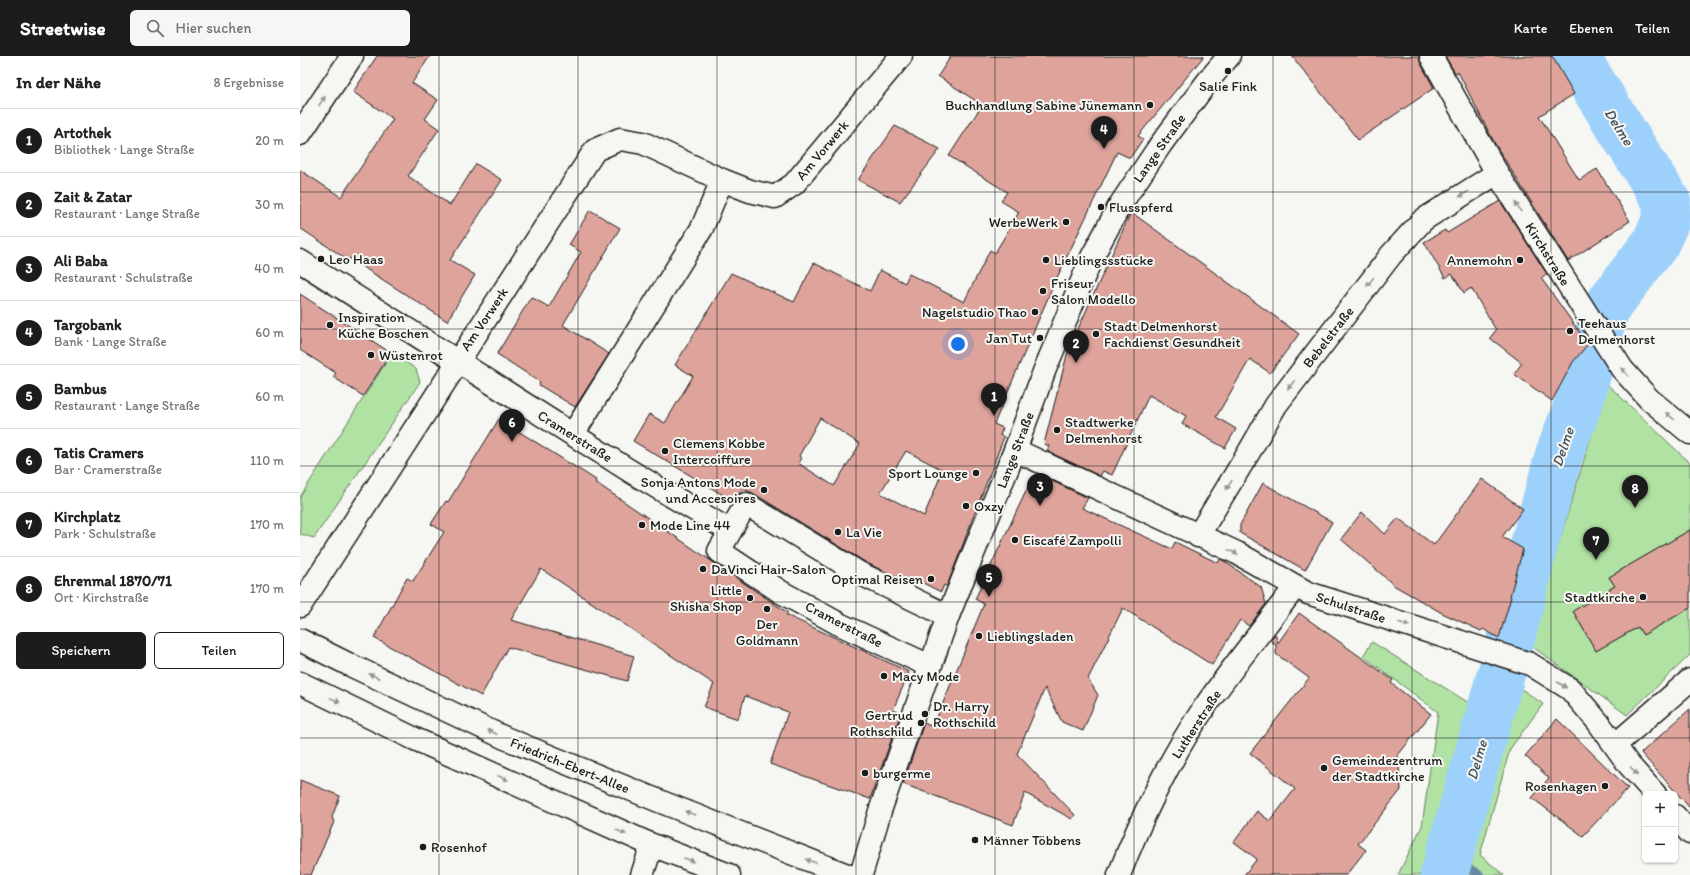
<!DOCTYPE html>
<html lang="de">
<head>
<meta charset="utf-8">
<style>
  body { margin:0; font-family:Itim,sans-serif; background:#f6f6f6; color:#222 }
  .controls { position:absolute; right:12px; bottom:12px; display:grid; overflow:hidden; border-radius:6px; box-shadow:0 1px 3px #0004 }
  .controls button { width:36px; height:36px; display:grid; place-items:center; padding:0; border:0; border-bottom:1px solid #e0e0e0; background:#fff; color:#222; font:20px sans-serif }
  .you { position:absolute; left:658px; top:288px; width:14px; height:14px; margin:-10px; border:3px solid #fff; border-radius:50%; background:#1a73e8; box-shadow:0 0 0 6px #1a73e833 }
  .badge { display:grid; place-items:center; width:26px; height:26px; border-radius:50%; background:#1c1c1c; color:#fff; font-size:13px; font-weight:700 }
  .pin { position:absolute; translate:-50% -33px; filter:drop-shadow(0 1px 2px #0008) }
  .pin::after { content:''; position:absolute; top:21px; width:14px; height:12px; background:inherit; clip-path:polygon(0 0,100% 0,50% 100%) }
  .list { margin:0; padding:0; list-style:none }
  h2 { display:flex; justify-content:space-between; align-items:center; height:52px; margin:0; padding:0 16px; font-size:17px }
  h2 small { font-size:13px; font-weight:400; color:#767676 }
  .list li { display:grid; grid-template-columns:26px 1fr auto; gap:12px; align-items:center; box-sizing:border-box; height:64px; padding:0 16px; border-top:1px solid #e0e0e0 }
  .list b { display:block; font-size:15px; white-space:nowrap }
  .list p { margin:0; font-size:13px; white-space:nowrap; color:#767676 }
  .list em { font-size:13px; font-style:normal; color:#767676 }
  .actions { display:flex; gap:8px; padding:12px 16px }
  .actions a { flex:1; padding:9px 0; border:1px solid #1c1c1c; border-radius:6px; text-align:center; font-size:14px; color:#1c1c1c }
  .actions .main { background:#1c1c1c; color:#fff }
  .icon { flex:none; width:22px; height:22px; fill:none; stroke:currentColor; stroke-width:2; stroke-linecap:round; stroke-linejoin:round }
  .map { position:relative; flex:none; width:1390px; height:819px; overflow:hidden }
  header { display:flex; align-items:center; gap:24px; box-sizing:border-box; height:56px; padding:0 20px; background:#1c1c1c; color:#fff }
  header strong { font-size:19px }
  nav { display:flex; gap:22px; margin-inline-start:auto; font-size:14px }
  .search { width:280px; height:36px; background:#f6f6f6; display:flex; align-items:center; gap:10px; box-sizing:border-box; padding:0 14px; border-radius:6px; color:#767676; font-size:15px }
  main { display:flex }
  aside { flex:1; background:#fff }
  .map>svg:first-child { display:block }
  .green { fill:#b0e2a3; stroke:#667f60 }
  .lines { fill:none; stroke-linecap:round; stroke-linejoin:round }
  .stream { stroke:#6989a2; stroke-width:8 }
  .river { stroke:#9dd1fb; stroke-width:48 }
  .building { fill:#dea49c; stroke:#1c1c1c; fill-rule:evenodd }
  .minor-casing { stroke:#1c1c1c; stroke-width:25 }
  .major-casing { stroke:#1c1c1c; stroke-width:25 }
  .minor { stroke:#f6f6f2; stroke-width:22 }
  .major { stroke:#f6f6f2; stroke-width:22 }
  .oneway { fill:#949492 }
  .grid { fill:none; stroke:#1c1c1c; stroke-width:1; stroke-opacity:0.55 }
  .poi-dot { fill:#1c1c1c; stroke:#f6f6f2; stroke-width:1.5 }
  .labels { text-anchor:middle; stroke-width:4; stroke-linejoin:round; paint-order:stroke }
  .poi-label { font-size:14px; fill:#1c1c1c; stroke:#f6f6f2; text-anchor:start }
  .street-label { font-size:14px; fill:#1c1c1c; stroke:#f6f6f2 }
  .water-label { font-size:15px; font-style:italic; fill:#43525f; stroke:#f6f6f2 }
</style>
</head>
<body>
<header>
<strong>Streetwise</strong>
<div class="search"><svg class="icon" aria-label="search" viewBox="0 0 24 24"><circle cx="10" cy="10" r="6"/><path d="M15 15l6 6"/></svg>Hier suchen</div>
<nav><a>Karte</a><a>Ebenen</a><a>Teilen</a></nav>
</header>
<main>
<aside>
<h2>In der Nähe<small>8 Ergebnisse</small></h2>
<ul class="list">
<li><span class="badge">1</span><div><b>Artothek</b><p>Bibliothek · Lange Straße</p></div><em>20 m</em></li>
<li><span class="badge">2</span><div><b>Zait &amp; Zatar</b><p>Restaurant · Lange Straße</p></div><em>30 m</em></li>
<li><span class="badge">3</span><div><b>Ali Baba</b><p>Restaurant · Schulstraße</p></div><em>40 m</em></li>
<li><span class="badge">4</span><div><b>Targobank</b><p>Bank · Lange Straße</p></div><em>60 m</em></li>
<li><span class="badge">5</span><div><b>Bambus</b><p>Restaurant · Lange Straße</p></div><em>60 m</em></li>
<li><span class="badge">6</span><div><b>Tatis Cramers</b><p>Bar · Cramerstraße</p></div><em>110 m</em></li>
<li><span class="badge">7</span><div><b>Kirchplatz</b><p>Park · Schulstraße</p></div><em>170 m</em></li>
<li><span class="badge">8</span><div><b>Ehrenmal 1870/71</b><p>Ort · Kirchstraße</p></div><em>170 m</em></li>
</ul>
<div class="actions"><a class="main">Speichern</a><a>Teilen</a></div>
</aside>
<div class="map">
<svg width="1390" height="819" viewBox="0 0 1390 819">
  <rect width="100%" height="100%" fill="#f6f6f2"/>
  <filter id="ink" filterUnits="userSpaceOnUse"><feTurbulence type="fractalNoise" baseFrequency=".025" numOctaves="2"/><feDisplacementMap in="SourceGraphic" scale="8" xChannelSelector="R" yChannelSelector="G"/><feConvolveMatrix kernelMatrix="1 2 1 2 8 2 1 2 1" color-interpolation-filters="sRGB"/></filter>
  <g filter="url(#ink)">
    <g class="green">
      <polygon points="92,297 116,313 120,326 14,482 0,478 0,441"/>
      <polygon points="1307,328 1390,407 1390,474 1309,521 1315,530 1273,555 1296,595 1338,571 1343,579 1390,552 1390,599 1327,659 1230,589 1259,486"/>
      <polygon points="1072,586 1196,664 1207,628 1223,634 1243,648 1210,693 1180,799 1204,819 1098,819 1122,770 1138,656 1063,600"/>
    </g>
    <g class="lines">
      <polyline class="stream" points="1150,800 1180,819"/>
      <polyline class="river" points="1144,819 1211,583 1234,489 1259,399 1279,346 1306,252 1355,188 1366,164 1367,146 1275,0"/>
    </g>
    <g class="building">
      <polygon points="77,0 130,0 112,27 138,44 125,63 139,73 108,120 150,149 176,108 202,124 150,204 175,219 147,265 49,202 48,204 0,172 0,114 41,141 93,63 53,36"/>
      <path d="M651 0H904L838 80 843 83 830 102 817 96 753 230 694 368 703 372 700 379 704 381 647 530 644 529 641 536 615 523 612 529 565 506 453 437 443 433 433 445 333 385 349 358 365 367 393 320 375 309 431 217 494 246 514 207 570 235 580 214 605 227 609 218 664 246 690 194 695 197 719 156 701 145 707 136 649 100 682 49 638 20ZM520 362 560 388 534 430 498 407 501 402 499 400ZM606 395 643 414 624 460 580 437Z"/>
      <polygon points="992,0 1119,0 1120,6 1134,32 1058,84"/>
      <polygon points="1145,0 1252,0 1274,38 1239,60 1279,124 1297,113 1330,165 1268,205 1195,88 1158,16 1155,17"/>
      <polygon points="595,70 640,93 600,146 558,124"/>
      <polygon points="1200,145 1247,218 1241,222 1288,288 1273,306 1252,345 1214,318 1222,307 1190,282 1196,274 1171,232 1164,237 1152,218 1145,222 1124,186 1145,174 1147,177"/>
      <polygon points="290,154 320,172 263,269 309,298 275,351 239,329 240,326 197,298 231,241 249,251 281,196 269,189"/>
      <polygon points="831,156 999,278 970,317 950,303 916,361 936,373 925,392 882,368 886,360 849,339 812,419 803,415 800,420 747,395 749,390 744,388 768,295"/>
      <polygon points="0,238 91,297 63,340 33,321 36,317 0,294"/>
      <polygon points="199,363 296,424 295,426 488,557 486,559 609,616 593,654 601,657 570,743 470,708 488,656 445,640 438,663 404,651 414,628 241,513 211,564 334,600 327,625 208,591 181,640 74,582 107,522 113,525 144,476 131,468 146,445 148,446"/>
      <polygon points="737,418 788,442 782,452 872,493 875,486 918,507 920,503 924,505 961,531 966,548 949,570 940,564 912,609 823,552 788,623 798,639 783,675 762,666 745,632 717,698 775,759 772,763 725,737 713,769 603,728 624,667 633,671 684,548 675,543 729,429 733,430"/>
      <polygon points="1182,423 1223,453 1202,481 1223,493 1210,540 1211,541 1199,582 1183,573 1181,575 1142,557 1095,530 1041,483 1062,456 1085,478 1098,462 1134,489"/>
      <polygon points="963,427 1032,466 1005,514 940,477 940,469"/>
      <polygon points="1390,474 1390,552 1343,579 1338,571 1296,595 1273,555 1315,530 1309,521"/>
      <polygon points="999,557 1093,624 1091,627 1131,658 1098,699 1101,734 1058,788 1066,794 1046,819 944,819 957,803 934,786 957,755 970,765 995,733 950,697 1009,622 976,598 976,589 970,584 975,578 978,587"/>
      <polygon points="1390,653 1390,752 1341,697"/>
      <polygon points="1257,663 1328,732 1283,780 1232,742 1249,722 1225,700"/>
      <polygon points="0,724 40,740 32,761 34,766 11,819 0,819"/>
    </g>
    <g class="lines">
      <defs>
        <g id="minor">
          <polyline points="1131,0 1197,117 1322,313 1349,343 1390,377"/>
          <polyline points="0,78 52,0"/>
          <polyline points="0,205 330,415 430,475"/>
          <polyline points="273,378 402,172 422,124"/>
          <polyline points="715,394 937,497 1008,537 1230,608 1270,633 1298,666 1329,709 1355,738"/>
          <polyline points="898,480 949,396 976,349 1091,199 1123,164 1197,117"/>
          <path d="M0 550C98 397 196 245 295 94L320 83 343 87 422 124 450 135 475 141 494 128 601 0"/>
          <polyline points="630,610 539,568 481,536 419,495 446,448 559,517 648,560"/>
          <polyline points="1315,689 1390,624"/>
          <polyline points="1375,760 1390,777"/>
          <polyline points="342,819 352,789"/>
          <polyline points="561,819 580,755 648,560 715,394 745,313 792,201 820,149 861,88 908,25 929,0"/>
          <path d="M819 819C840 764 871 700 904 652 933 610 965 571 995 531"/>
        </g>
        <g id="major">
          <polyline points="0,584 48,608 205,682 364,747 547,819"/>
          <polyline points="0,627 115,683 352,789 429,819"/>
        </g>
      </defs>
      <use href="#minor" class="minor-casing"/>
      <use href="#major" class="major-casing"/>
      <use href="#minor" class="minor"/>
      <use href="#major" class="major"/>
    </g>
    <defs><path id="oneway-solid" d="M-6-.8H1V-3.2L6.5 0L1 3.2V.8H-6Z"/></defs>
    <g class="oneway">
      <use href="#oneway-solid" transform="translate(22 45) rotate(-56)"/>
      <use href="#oneway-solid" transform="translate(1164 138) rotate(148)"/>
      <use href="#oneway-solid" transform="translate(1218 151) rotate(-122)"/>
      <use href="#oneway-solid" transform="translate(1070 226) rotate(128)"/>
      <use href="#oneway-solid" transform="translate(1325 316) rotate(-132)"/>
      <use href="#oneway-solid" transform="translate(991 329) rotate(128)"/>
      <use href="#oneway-solid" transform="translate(1370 360) rotate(-140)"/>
      <use href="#oneway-solid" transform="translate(929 429) rotate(122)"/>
      <use href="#oneway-solid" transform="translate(933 496) rotate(26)"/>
      <use href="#oneway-solid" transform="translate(1104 568) rotate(18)"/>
      <use href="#oneway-solid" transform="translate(74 620) rotate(-155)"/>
      <use href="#oneway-solid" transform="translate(1262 629) rotate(33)"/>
      <use href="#oneway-solid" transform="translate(35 644) rotate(26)"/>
      <use href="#oneway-solid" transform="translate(192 676) rotate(-155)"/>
      <use href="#oneway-solid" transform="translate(1334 715) rotate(48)"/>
      <use href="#oneway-solid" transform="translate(203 722) rotate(24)"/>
      <use href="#oneway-solid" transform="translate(390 757) rotate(-159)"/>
      <use href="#oneway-solid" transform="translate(321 776) rotate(24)"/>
      <use href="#oneway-solid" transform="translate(389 804) rotate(21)"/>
      <use href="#oneway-solid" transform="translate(511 805) rotate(-159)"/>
    </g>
  </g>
  <path class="grid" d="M139 0V819M278 0V819M417 0V819M556 0V819M695 0V819M834 0V819M973 0V819M1112 0V819M1251 0V819M0 136H1390M0 273H1390M0 410H1390M0 546H1390M0 682H1390"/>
  <g class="poi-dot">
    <circle cx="928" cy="15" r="4"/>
    <circle cx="850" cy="49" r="4"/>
    <circle cx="801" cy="151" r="4"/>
    <circle cx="766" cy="166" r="4"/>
    <circle cx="21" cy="203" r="4"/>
    <circle cx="746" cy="204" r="4"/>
    <circle cx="1220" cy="204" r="4"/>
    <circle cx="743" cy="235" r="4"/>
    <circle cx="735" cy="256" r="4"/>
    <circle cx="30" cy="269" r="4"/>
    <circle cx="1270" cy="275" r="4"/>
    <circle cx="796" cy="278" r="4"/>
    <circle cx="740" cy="282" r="4"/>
    <circle cx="71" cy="299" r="4"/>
    <circle cx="757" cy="374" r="4"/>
    <circle cx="365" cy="395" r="4"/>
    <circle cx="676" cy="417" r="4"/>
    <circle cx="464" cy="434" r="4"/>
    <circle cx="666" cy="450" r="4"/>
    <circle cx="342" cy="469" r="4"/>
    <circle cx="538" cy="476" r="4"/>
    <circle cx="715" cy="484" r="4"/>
    <circle cx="403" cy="513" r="4"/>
    <circle cx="631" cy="523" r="4"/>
    <circle cx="1343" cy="541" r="4"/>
    <circle cx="450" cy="542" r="4"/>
    <circle cx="467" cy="553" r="4"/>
    <circle cx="679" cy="580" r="4"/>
    <circle cx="584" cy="620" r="4"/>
    <circle cx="625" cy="658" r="4"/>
    <circle cx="621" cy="667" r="4"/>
    <circle cx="1024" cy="712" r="4"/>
    <circle cx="565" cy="717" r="4"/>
    <circle cx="1305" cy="730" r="4"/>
    <circle cx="675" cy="784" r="4"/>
    <circle cx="123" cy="791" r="4"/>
  </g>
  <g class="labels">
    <g class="poi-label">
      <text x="928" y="35" text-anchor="middle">Salie Fink</text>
      <text x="842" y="54" text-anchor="end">Buchhandlung Sabine Jünemann</text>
      <text x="809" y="156">Flusspferd</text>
      <text x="758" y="171" text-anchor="end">WerbeWerk</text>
      <text x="29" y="208">Leo Haas</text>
      <text x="754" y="209">Lieblingssstücke</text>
      <text x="1212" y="209" text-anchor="end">Annemohn</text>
      <text x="751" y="232">Friseur<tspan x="751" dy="16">Salon Modello</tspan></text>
      <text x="727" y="261" text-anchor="end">Nagelstudio Thao</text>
      <text x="38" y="266">Inspiration<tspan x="38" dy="16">Küche Boschen</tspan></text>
      <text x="1278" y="272">Teehaus<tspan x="1278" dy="16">Delmenhorst</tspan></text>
      <text x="804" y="275">Stadt Delmenhorst<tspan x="804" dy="16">Fachdienst Gesundheit</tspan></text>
      <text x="732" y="287" text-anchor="end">Jan Tut</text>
      <text x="79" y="304">Wüstenrot</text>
      <text x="765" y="371">Stadtwerke<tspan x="765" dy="16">Delmenhorst</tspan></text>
      <text x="373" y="392">Clemens Kobbe<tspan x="373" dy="16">Intercoiffure</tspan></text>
      <text x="668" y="422" text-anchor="end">Sport Lounge</text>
      <text x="456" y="431" text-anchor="end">Sonja Antons Mode<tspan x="456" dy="16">und Accesoires</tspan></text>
      <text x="674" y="455">Oxzy</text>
      <text x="350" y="474">Mode Line 44</text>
      <text x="546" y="481">La Vie</text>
      <text x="723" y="489">Eiscafé Zampolli</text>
      <text x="411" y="518">DaVinci Hair-Salon</text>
      <text x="623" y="528" text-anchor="end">Optimal Reisen</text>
      <text x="442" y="539" text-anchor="end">Little<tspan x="442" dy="16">Shisha Shop</tspan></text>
      <text x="1335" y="546" text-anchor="end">Stadtkirche</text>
      <text x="467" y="573" text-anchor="middle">Der<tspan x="467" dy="16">Goldmann</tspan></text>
      <text x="687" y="585">Lieblingsladen</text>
      <text x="592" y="625">Macy Mode</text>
      <text x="633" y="655">Dr. Harry<tspan x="633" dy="16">Rothschild</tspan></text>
      <text x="613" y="664" text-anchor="end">Gertrud<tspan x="613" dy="16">Rothschild</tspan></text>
      <text x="1032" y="709">Gemeindezentrum<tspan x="1032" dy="16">der Stadtkirche</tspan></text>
      <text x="573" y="722">burgerme</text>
      <text x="1297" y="735" text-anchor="end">Rosenhagen</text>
      <text x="683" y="789">Männer Többens</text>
      <text x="131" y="796">Rosenhof</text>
    </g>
    <g class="street-label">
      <text transform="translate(859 92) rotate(-55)" y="5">Lange Straße</text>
      <text transform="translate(522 94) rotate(-50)" y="5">Am Vorwerk</text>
      <text transform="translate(1248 198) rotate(58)" y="5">Kirchstraße</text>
      <text transform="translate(184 263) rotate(-56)" y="5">Am Vorwerk</text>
      <text transform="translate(1028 281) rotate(-52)" y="5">Bebelstraße</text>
      <text transform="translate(275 380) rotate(32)" y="5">Cramerstraße</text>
      <text transform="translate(715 394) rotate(-69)" y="5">Lange Straße</text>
      <text transform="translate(1051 551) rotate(18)" y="5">Schulstraße</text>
      <text transform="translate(544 568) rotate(27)" y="5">Cramerstraße</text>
      <text transform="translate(896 668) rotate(-57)" y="5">Lutherstraße</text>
      <text transform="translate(270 709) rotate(22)" y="5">Friedrich-Ebert-Allee</text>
    </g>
    <g class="water-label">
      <text transform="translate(1319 71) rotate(58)" y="5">Delme</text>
      <text transform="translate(1263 391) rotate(-71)" y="5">Delme</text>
      <text transform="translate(1177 704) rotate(-74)" y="5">Delme</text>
    </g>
  </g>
</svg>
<div class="controls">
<button>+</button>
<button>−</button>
</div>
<div class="you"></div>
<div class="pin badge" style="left:694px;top:360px">1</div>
<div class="pin badge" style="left:776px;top:307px">2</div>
<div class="pin badge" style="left:740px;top:450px">3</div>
<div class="pin badge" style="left:804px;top:93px">4</div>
<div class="pin badge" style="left:689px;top:541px">5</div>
<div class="pin badge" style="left:212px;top:386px">6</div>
<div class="pin badge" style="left:1296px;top:504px">7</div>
<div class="pin badge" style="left:1335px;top:452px">8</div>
</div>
</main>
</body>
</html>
